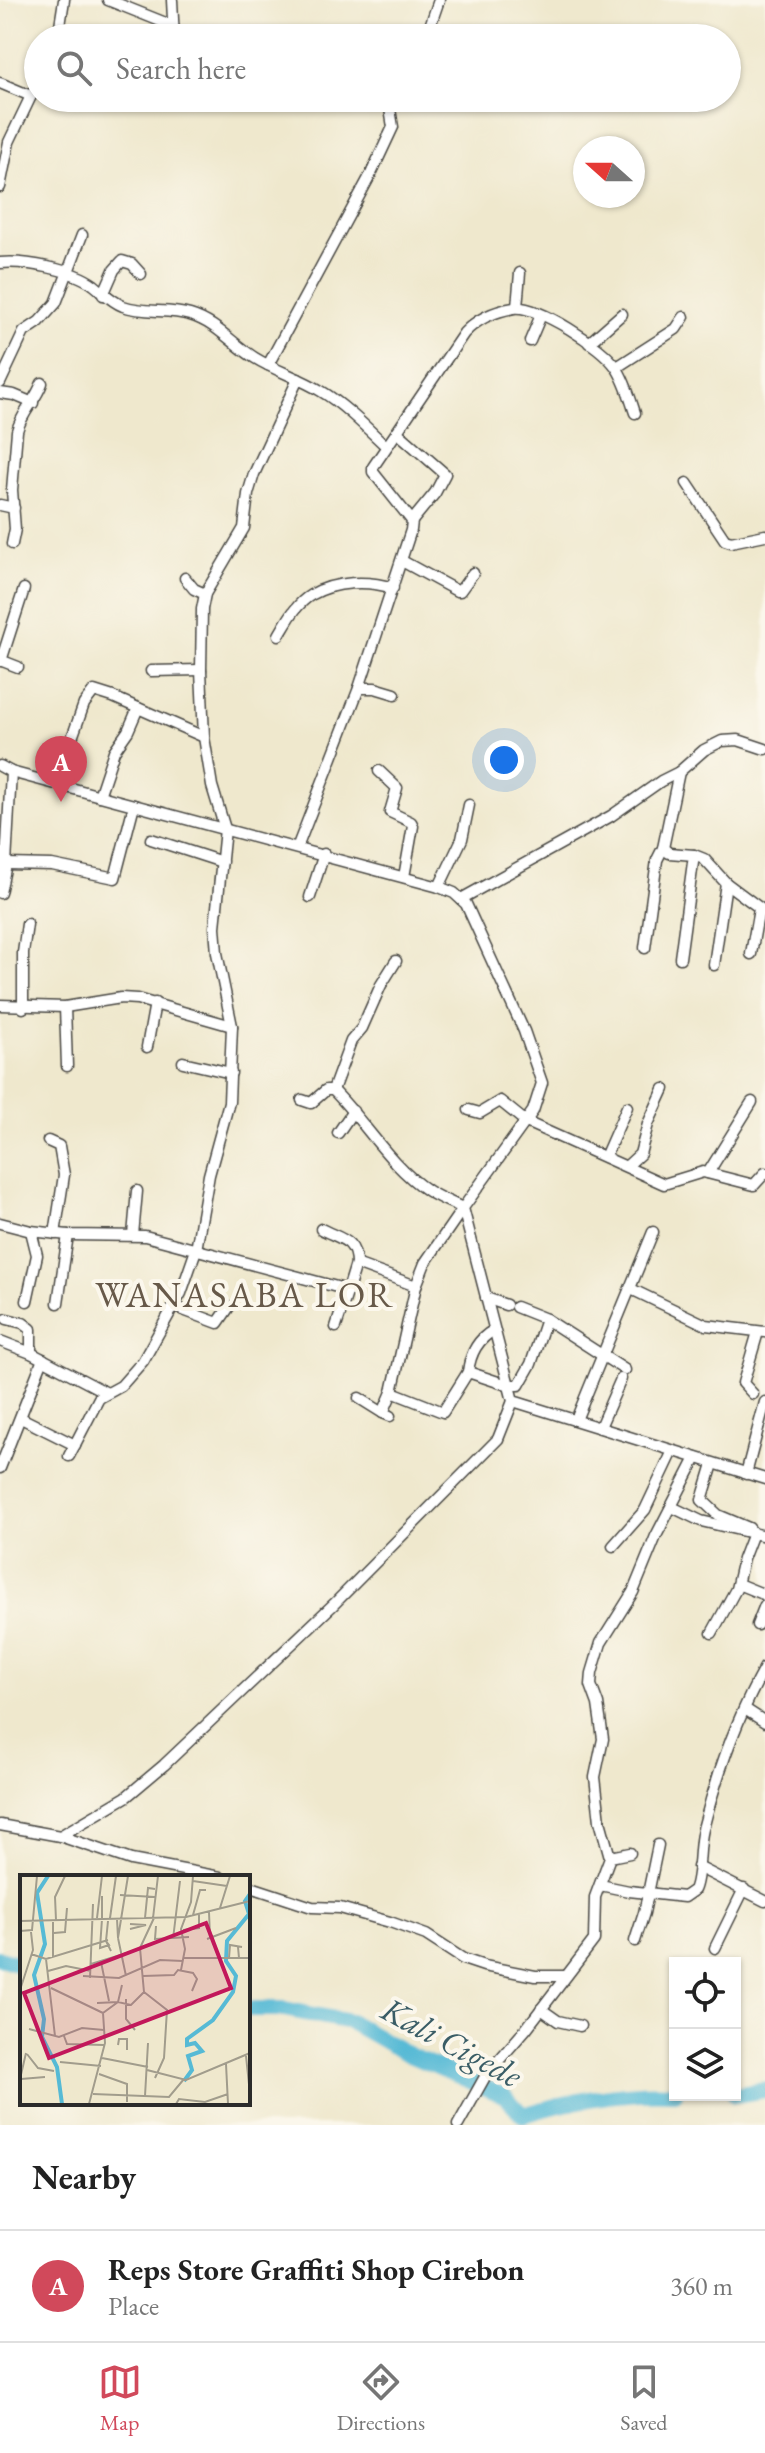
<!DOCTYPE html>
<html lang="en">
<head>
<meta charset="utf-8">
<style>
  body { margin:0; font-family:"EB Garamond",serif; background:#f2f2f2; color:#222 }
  .controls { position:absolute; right:24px; bottom:24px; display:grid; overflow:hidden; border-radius:0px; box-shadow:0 2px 6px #0004 }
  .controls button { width:72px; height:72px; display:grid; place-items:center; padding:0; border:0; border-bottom:2px solid #e0e0e0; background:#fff; color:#222; font:40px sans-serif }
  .compass { position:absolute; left:573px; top:136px; width:72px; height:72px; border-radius:50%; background:#fff; box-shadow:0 2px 6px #0004; rotate:291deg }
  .you { position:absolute; left:504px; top:760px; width:28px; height:28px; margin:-20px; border:6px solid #fff; border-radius:50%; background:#1a73e8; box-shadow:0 0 0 12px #1a73e833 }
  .badge { display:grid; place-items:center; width:52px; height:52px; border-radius:50%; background:#d1495b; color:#fff; font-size:26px; font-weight:700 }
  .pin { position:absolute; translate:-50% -66px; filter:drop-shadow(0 2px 4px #0008) }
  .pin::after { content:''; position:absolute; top:42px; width:28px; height:24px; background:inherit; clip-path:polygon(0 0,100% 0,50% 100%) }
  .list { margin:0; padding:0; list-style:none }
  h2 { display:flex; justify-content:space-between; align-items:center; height:104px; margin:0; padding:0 32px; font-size:34px }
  h2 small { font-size:26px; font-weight:400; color:#767676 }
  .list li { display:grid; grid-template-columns:52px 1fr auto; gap:24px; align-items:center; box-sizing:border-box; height:112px; padding:0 32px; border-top:2px solid #e0e0e0 }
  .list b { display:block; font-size:30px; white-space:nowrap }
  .list p { margin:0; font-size:26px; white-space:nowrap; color:#767676 }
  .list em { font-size:26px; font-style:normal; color:#767676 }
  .icon { flex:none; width:44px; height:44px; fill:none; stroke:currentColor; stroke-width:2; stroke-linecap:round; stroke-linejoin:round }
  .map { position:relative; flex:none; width:765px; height:2125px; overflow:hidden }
  .search { position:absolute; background:#fff; box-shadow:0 2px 6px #0004; left:24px; right:24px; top:24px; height:88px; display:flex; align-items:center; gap:20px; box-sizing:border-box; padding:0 28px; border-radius:44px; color:#767676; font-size:30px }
  .sheet { height:216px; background:#fff }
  nav { display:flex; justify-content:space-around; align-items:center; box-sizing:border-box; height:112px; border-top:2px solid #e0e0e0; background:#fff; font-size:22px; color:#767676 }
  nav a { display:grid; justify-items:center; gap:4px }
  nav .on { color:#d1495b }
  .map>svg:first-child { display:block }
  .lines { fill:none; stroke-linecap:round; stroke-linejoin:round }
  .river { stroke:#56bad5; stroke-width:16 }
  .minor-casing { stroke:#484743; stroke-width:13 }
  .minor { stroke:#fff; stroke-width:10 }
  .labels { text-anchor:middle; stroke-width:8; stroke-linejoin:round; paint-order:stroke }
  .water-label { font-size:34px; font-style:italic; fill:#3a5d66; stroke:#fbf7ec }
  .quarter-label { font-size:36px; letter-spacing:2px; fill:#675949; stroke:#fbf7ec }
  .inset-river { fill:none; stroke:#56bad5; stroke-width:4 }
  .inset-road { fill:none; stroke:#a19c8c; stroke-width:2 }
  .view { fill:#c2185b; fill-opacity:0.15; stroke:#c2185b; stroke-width:4 }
  .inset-edge { fill:none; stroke:#2b2b2b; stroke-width:4 }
</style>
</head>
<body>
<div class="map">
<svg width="765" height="2125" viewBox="0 0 765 2125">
  <rect width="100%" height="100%" fill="#fbf7ec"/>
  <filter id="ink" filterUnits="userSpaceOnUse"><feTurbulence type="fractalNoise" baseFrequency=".0125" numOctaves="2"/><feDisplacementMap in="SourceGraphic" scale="16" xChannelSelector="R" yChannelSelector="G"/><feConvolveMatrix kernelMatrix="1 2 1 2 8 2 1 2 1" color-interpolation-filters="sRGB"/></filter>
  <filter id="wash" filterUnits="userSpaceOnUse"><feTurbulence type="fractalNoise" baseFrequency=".006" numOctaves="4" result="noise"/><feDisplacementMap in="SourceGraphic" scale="32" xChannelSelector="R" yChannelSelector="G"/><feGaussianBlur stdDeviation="1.8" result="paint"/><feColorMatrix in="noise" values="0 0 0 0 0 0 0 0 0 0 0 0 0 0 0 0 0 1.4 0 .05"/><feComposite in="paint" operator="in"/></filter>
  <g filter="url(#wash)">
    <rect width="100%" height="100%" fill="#efe8cd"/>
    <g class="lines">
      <g class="river">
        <polyline points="0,1958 22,1965"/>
        <path d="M248 2009H284L350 2022 409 2055 505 2096 523 2115C573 2100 623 2090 675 2093"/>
        <polyline points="735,2095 765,2090"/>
      </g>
    </g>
  </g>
  <g filter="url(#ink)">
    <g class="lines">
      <defs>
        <g id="minor">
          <polyline points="108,0 173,26"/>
          <polyline points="172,0 174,38"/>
          <polyline points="58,38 64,0"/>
          <polyline points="415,38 429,29 439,0"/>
          <polyline points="0,83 31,96 9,142 0,187"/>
          <polyline points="31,96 38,84"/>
          <path d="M0 263C24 260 74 270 94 285 104 293 111 301 123 306 145 314 168 308 190 315 217 323 232 344 255 358 276 371 300 378 321 391 343 404 367 428 386 446"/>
          <polyline points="103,295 114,270 122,261 132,264 141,274"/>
          <polyline points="517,307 520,273"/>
          <polyline points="530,341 541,315"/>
          <polyline points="589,343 622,314"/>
          <polyline points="268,365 371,174 393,127 390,109 393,98"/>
          <polyline points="617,367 676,329 684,317"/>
          <polyline points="0,383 24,332 39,322 56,303 82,235"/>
          <polyline points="0,393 14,395 33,403"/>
          <polyline points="397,432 445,474 435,493 412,521"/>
          <polyline points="687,483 725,540 731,542 765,535"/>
          <polyline points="0,505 14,508"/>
          <path d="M12 544 15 529 12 490 17 431C21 414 36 400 42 383"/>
          <polyline points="402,561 457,591 460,591 473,573"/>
          <polyline points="185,578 194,589 205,594"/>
          <path d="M279 635C288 620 296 604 311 595 335 581 368 580 393 588"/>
          <polyline points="0,660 18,667"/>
          <polyline points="1,661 24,589"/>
          <polyline points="151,671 201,670"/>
          <polyline points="359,688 375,688 395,694"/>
          <polyline points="0,766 11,772 439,887 454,893 466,904 524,1031 542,1083 533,1111 463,1208 513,1401 765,1479"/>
          <polyline points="379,771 397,788 390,812 411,822 413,826 404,877"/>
          <polyline points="679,772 663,848 669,853 694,855 704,859 726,883 765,912"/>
          <polyline points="56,783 84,704 94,691 113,697 204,737"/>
          <polyline points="99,796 114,751 128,731 138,708"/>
          <polyline points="151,839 222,862"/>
          <path d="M297 848 359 688 411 530 412 521 373 472V467L464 333C477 319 495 311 514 308 538 305 602 346 616 367 625 380 630 398 635 413"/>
          <polyline points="6,864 52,865 115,878 134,805"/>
          <polyline points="439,887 462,839 469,805"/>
          <polyline points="0,893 6,864 11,772"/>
          <polyline points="310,897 324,854"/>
          <polyline points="461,899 611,816 661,781 679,772 704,750 722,741 738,740 765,749"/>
          <polyline points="645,948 657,860 663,848"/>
          <polyline points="751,954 759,909"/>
          <polyline points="680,958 694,855"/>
          <polyline points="714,965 726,883"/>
          <polyline points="0,1005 65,1007 121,998 137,999 232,1026"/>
          <polyline points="65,1007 67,1066"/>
          <polyline points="23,1008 23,953 27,924"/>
          <polyline points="147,1047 155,1003"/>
          <polyline points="183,1062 231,1073"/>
          <polyline points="333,1090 351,1041 362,1028 381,985 396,961"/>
          <path d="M302 1100 311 1103 326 1090H333C365 1122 390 1166 428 1191 439 1198 452 1203 463 1208L425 1263 416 1286 392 1392 383 1413 390 1416"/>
          <polyline points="469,1110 480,1113 500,1101 526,1122 664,1184 703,1172 754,1185 765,1173"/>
          <polyline points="338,1133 353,1111"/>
          <polyline points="48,1141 59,1146 64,1175 55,1234"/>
          <polyline points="605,1157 627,1107"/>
          <polyline points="627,1166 640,1154 648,1124 664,1089"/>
          <polyline points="708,1173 752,1102"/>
          <polyline points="0,1223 31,1231 68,1235 145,1236 348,1290 356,1264 416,1286"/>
          <path d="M321 1229C340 1239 356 1239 356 1264"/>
          <polyline points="133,1235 137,1191"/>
          <polyline points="631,1289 706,1325 765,1332"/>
          <polyline points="486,1298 506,1305"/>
          <polyline points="27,1301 37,1255 31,1231"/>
          <polyline points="58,1303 68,1235"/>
          <polyline points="175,1307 218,1323 229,1307"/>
          <polyline points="516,1307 546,1319 625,1370"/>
          <polyline points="7,1319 23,1323 31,1329 31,1353"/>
          <polyline points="336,1327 348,1290"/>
          <polyline points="0,1341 31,1353 107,1393"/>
          <path d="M468 1372C470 1354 478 1339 494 1330"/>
          <polyline points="392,1392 443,1412 468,1372 507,1385 519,1385 531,1364 546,1319"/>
          <polyline points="753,1394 743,1383 758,1332"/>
          <polyline points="359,1398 383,1413"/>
          <polyline points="21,1418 75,1445"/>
          <polyline points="576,1420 653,1232"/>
          <polyline points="600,1427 621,1379"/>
          <polyline points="69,1456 99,1398 121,1386 143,1361 181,1293 196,1250 209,1175 229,1102 232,1026 217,953 215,927 225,829 212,786 204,737 201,670 202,609 205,594 244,528 248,494 254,474 298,379"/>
          <polyline points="0,1468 43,1359"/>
          <polyline points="746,1474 765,1402"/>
          <polyline points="672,1507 701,1521 765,1536"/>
          <polyline points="613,1546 645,1510 673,1451"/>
          <polyline points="738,1584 765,1595"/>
          <polyline points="757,1625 765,1605"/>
          <polyline points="712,1633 736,1589 743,1559 753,1533 749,1528 718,1515 702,1500 713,1464"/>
          <polyline points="745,1709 765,1722"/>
          <polyline points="0,1825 60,1836 131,1860 220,1877"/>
          <polyline points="60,1836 126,1797 164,1765 334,1604 498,1439 513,1401"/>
          <polyline points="610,1857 630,1853"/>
          <polyline points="698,1867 765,1901"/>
          <path d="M600 1885 629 1891 684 1897 694 1890C701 1875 698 1848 703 1829 717 1774 737 1717 765 1667"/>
          <polyline points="248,1886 312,1907 340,1908 390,1922 426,1935 463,1959 484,1966 535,1976 566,1976"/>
          <polyline points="635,1941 644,1913 658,1845"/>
          <polyline points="715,1948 744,1889"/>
          <polyline points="541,2009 558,2021 580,2026"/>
          <polyline points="458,2125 486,2075 526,2029 594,1940 595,1897 610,1857 600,1821 595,1777 603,1739 598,1704 591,1685 592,1673 601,1643 633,1592 656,1536 696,1458"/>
        </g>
      </defs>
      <use href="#minor" class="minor-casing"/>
      <use href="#minor" class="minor"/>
    </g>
  </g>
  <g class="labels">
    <g class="water-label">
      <text transform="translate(452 2042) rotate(28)" y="12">Kali Cigede</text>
    </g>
    <g class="quarter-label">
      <text x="245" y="1307">WANASABA LOR</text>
    </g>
  </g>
  <g transform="translate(20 1875)">
    <rect width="230" height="230" fill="#efe8cd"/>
    <path class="inset-river" d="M28 1 17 18 25 69 14 100 24 144 22 162 37 192 42 229M164 206 172 195 168 181 182 176 175 168 167 170V164L193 145 213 117 216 101 206 86 207 66 229 39 225 26 230 19"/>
    <path class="inset-road" d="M173 6 207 11M100 20 135 22M82 30V21V43M200 33 210 1M189 37 190 63M173 40 180 15H186M77 43 82 1M90 43 96 1M125 43 128 13 135 14M133 43 138 1M82 44 80 73 89 70 86 66M97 44 98 63 108 1M33 45V82M36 45 35 22 45 1M0 46 166 42 230 26M88 46 86 66 91 76M136 51 135 64 169 62M110 54 126 50 110 49M163 55 179 53V39M0 56 12 55 17 1M34 58 45 57 47 33M98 63 106 101M153 64 160 6M187 64 216 53M218 72 219 83H209L210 70 222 72M11 79 26 84 88 65M164 83H230M26 84 35 161M81 87 89 126M71 89 120 74M161 95 165 74 161 54 171 27 173 1M28 96 46 91 71 96M63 101 99 103 140 85 163 86M123 101 154 100 158 95 173 98 177 104 172 116M70 103 73 29M31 113 83 138M0 115 13 75 11 57M124 117 147 135 144 183 135 203M106 124V144L115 155M77 128 98 127 102 110M9 154 39 162 62 153 84 155M44 161 47 169 84 170M98 170 99 164H107V175M7 179 18 193 34 196M226 181 230 219M82 183 128 192M40 187 81 191M206 189 208 229M127 195 166 205 230 178M79 199 107 209V227M0 204 6 178M1 204 25 202M73 219 149 222 164 204M125 221 128 168M69 229 85 168 83 138 98 127 111 130 124 117 120 73 134 43M156 229 159 224 185 227 208 219"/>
    <path class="view" d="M186 48 211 113 29 183 4 118Z"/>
    <rect width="230" height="230" class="inset-edge"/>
  </g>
</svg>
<div class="controls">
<button><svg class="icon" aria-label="locate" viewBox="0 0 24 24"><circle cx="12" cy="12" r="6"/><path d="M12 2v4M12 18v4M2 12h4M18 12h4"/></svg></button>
<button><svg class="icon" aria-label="layers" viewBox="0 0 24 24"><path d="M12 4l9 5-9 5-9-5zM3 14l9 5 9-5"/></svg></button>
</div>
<svg class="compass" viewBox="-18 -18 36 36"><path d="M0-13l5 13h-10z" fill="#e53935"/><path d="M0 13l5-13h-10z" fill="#767676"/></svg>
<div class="you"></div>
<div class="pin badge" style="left:61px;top:802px">A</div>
<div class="search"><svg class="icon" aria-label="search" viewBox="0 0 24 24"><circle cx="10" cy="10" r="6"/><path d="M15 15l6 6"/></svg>Search here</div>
</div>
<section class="sheet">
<h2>Nearby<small></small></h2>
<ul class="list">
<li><span class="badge">A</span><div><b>Reps Store Graffiti Shop Cirebon</b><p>Place</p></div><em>360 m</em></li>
</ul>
</section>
<nav>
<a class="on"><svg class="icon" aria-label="map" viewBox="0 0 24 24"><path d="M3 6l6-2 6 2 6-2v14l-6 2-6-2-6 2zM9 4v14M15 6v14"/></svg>Map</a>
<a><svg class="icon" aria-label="directions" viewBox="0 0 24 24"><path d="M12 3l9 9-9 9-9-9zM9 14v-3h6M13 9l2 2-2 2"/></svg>Directions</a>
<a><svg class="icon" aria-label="saved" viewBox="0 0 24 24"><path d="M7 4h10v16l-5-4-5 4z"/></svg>Saved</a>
</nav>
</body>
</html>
